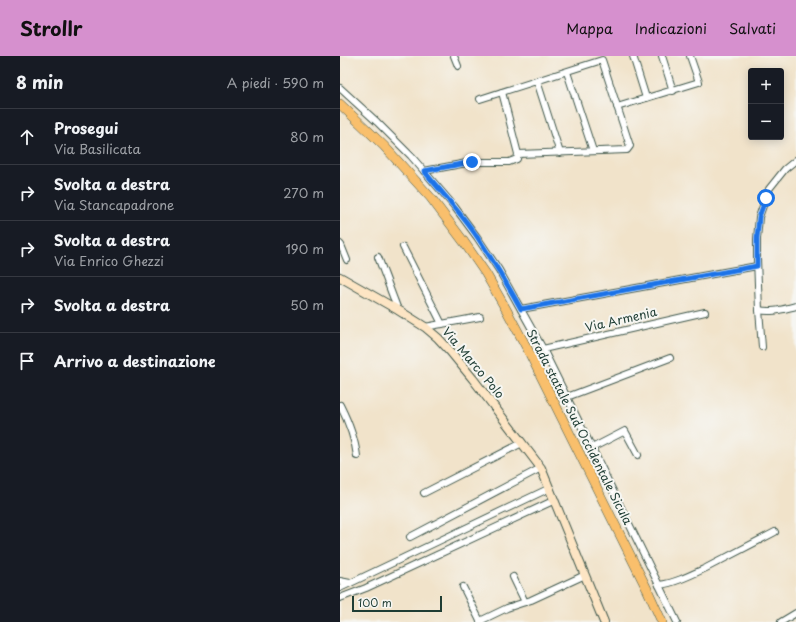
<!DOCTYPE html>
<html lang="it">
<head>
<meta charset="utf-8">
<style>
  body { margin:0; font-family:"Playpen Sans",sans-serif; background:#242831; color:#f1f3f6 }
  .controls { position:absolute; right:12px; top:12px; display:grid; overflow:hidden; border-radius:4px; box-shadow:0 2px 10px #0003 }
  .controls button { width:36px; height:36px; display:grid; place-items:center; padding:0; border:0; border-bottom:1px solid #363941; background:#171b24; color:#f1f3f6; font:20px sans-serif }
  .scale { position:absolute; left:12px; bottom:10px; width:90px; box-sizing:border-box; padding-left:4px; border:2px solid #1f3d34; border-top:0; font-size:11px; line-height:14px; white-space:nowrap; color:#1f3d34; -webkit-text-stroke:3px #f6f6f2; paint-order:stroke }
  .stop { position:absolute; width:12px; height:12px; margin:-9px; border:3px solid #1a73e8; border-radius:50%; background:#fff }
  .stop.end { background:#1a73e8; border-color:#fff; box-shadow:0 1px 4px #0008 }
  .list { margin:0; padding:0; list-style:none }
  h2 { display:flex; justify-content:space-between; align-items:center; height:52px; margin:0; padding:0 16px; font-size:17px }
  h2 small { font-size:13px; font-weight:400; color:#9ea1a6 }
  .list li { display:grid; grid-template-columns:26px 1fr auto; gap:12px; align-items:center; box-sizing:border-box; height:56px; padding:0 16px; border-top:1px solid #363941 }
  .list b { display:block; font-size:15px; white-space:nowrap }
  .list p { margin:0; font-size:13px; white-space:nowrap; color:#9ea1a6 }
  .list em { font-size:13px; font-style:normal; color:#9ea1a6 }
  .icon { flex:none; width:22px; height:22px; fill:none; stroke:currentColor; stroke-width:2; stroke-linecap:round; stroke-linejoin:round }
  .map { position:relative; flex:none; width:456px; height:566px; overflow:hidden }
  header { display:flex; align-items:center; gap:24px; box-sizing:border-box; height:56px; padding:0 20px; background:#d690ce; color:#111 }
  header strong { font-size:19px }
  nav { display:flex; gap:22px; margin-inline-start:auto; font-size:14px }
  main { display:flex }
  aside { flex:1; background:#171b24 }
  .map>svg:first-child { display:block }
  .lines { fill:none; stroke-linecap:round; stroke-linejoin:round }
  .street-casing { stroke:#3e564a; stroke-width:8 }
  .secondary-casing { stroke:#3e564a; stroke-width:10 }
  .primary-casing { stroke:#3e564a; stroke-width:10 }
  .street { stroke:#fff; stroke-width:6 }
  .secondary { stroke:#fde5c4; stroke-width:8 }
  .primary { stroke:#f9bf6c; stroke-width:9 }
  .route { stroke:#1a73e8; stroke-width:5 }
  .labels { text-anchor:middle; stroke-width:4; stroke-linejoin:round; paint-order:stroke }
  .street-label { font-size:12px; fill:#1f3d34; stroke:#f6f6f2 }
</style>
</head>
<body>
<header>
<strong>Strollr</strong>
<nav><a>Mappa</a><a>Indicazioni</a><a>Salvati</a></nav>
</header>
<main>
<aside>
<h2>8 min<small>A piedi · 590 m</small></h2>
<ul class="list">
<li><svg class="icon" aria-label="ahead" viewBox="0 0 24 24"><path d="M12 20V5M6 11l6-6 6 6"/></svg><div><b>Prosegui</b><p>Via Basilicata</p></div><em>80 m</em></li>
<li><svg class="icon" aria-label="right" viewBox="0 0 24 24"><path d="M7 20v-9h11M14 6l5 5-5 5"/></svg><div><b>Svolta a destra</b><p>Via Stancapadrone</p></div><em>270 m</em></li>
<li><svg class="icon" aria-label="right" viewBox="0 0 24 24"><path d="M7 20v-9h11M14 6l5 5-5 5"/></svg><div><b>Svolta a destra</b><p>Via Enrico Ghezzi</p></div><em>190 m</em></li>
<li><svg class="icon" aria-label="right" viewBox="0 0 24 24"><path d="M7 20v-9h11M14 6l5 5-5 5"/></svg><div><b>Svolta a destra</b></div><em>50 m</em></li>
<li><svg class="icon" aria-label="arrive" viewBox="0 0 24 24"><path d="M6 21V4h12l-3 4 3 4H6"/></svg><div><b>Arrivo a destinazione</b></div></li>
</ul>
</aside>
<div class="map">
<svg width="456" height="566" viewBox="0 0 456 566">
  <rect width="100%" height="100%" fill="#f6f6f2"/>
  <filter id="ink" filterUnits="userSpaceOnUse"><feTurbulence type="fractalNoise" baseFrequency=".025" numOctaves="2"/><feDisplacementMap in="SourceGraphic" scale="8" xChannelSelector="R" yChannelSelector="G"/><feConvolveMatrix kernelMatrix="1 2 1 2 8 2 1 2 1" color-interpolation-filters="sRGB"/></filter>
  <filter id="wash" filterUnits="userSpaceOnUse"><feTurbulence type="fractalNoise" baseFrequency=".012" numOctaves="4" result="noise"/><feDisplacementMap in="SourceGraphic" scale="16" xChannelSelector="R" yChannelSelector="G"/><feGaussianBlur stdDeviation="0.9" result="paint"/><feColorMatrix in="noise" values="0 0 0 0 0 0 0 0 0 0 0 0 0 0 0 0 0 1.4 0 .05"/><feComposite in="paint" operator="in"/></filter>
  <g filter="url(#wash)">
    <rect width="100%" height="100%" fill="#f1e3ca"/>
  </g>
  <g filter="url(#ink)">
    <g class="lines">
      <defs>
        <g id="street">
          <polyline points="114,0 118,10"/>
          <polyline points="293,0 306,42"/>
          <polyline points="322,0 333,35"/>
          <polyline points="227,16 253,95"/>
          <polyline points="197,25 220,97"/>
          <polyline points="0,32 37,66 71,100 84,115 114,150 137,181 159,214 203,293 252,392 337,566"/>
          <polyline points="140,43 262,4 290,90 287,94 178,98"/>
          <polyline points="277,51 359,26 350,0"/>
          <polyline points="84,115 132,106 169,106 177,103 178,98 162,36"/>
          <polyline points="0,188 1,189 7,204"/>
          <polyline points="63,191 102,268"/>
          <polyline points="38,201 58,254"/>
          <polyline points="181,253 417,210"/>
          <path d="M419 254C432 257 443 253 456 250"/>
          <polyline points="85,271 140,261"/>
          <polyline points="422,291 419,254 417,203 417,183 419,161 429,133 445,113 456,104"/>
          <polyline points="203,293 365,256"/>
          <polyline points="227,341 330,302"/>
          <path d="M0 349C8 365 15 382 17 400"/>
          <polyline points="252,392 285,375 298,399"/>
          <polyline points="84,437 182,387"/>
          <polyline points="70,481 201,412"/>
          <polyline points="173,521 185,546"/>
          <polyline points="0,525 10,527"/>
          <path d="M319 529C335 527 351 519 366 512 389 500 412 488 435 476"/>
          <polyline points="123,531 140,565"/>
          <polyline points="0,532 210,432"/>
          <polyline points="0,542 26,532 215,444"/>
          <polyline points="141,566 140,565 167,552 191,544 245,519"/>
          <polyline points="441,566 456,557"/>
        </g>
        <polyline id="secondary" points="0,221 58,254 85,271 98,282 110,295 133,323 201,412 264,566"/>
        <polyline id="primary" points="0,48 44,90 91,142 124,186 146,218 167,255 190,298 307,533 322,566"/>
      </defs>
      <use href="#street" class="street-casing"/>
      <use href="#secondary" class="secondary-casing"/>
      <use href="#primary" class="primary-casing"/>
      <use href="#street" class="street"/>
      <use href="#secondary" class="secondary"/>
      <use href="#primary" class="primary"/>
    </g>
  </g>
  <g class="lines" filter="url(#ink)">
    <path class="route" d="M132 106 84 115C102 137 122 158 138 182 153 205 168 229 181 253L417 210V182L419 161 426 142"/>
  </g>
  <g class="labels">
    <g class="street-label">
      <text transform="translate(281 264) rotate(-13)" y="4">Via Armenia</text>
      <text transform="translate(133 307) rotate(50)" y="4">Via Marco Polo</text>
      <text transform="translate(239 371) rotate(63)" y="4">Strada statale Sud Occidentale Sicula</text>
    </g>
  </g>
</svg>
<div class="controls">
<button>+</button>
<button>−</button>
</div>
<div class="scale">100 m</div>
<div class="stop" style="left:426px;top:142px"></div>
<div class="stop end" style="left:132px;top:106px"></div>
</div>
</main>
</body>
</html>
